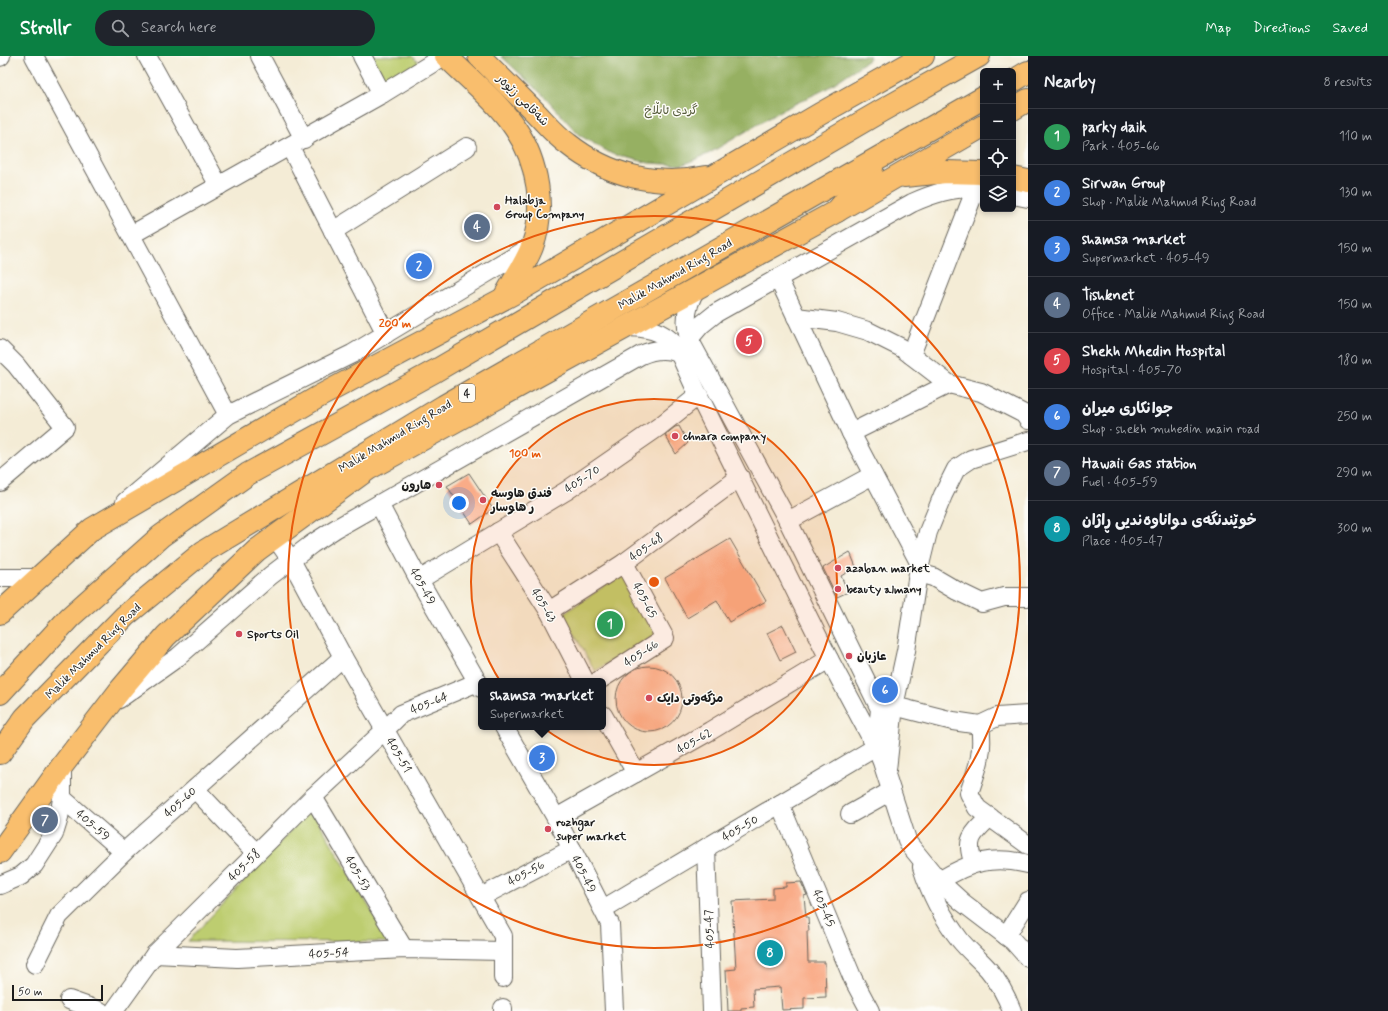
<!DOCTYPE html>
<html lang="en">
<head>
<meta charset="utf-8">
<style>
  body { margin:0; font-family:Mynerve,"Playpen Sans Arabic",sans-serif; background:#20242c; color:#f1f3f6 }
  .controls { position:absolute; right:12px; top:12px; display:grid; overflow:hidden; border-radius:6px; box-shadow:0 2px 6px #0003 }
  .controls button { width:36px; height:36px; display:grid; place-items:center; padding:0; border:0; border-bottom:1px solid #363941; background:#171b24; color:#f1f3f6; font:20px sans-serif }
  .scale { position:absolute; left:12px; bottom:10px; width:91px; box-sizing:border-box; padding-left:4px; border:2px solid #1c1c1c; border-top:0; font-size:11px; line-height:14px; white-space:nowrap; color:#1c1c1c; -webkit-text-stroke:3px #fdfcf7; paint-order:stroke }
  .you { position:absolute; left:459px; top:447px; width:14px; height:14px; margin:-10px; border:3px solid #fff; border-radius:50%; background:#1a73e8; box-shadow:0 0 0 6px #1a73e833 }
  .badge { display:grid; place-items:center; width:26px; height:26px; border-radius:50%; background:#0b8043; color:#fff; font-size:13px; font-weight:700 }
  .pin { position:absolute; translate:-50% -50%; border:2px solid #fff; box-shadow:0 1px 4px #0006 }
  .popup { position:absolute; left:478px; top:622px; width:128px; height:52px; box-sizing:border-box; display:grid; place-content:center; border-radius:6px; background:#171b24; filter:drop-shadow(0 1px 3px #0005); font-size:13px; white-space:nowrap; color:#9ea1a6 }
  .popup b { font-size:15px; color:#f1f3f6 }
  .popup::after { content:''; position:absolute; left:50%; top:100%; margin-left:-8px; border:8px solid transparent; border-top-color:#171b24 }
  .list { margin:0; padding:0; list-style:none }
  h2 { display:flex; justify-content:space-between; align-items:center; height:52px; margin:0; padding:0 16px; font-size:17px }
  h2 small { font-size:13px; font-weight:400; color:#9ea1a6 }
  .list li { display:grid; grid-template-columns:26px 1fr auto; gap:12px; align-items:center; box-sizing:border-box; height:56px; padding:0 16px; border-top:1px solid #363941 }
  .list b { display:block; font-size:15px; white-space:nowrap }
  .list p { margin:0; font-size:13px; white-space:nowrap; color:#9ea1a6 }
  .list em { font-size:13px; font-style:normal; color:#9ea1a6 }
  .icon { flex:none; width:22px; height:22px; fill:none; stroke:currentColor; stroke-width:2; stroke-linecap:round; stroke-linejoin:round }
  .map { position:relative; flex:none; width:1028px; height:955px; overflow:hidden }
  header { display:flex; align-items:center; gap:24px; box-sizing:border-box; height:56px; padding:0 20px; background:#0b8043; color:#fff }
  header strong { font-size:19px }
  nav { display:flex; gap:22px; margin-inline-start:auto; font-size:14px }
  .search { width:280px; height:36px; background:#20242c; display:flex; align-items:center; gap:10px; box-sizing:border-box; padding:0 14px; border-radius:22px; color:#9ea1a6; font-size:15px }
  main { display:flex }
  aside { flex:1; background:#171b24 }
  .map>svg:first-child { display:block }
  .green { fill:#bdcd70; stroke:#6c7446 }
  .forest { fill:#96b062; stroke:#59663f }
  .building { fill:#f9ac88 }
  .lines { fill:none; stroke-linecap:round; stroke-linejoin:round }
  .minor-casing { stroke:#68655d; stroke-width:20 }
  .major-casing { stroke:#68655d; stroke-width:24 }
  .highway-casing { stroke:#68655d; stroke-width:24 }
  .minor { stroke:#fff; stroke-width:18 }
  .major { stroke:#f9be6d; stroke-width:22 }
  .highway { stroke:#f9be6d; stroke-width:22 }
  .ring { fill:none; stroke:#e8590c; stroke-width:2 }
  .poi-dot { fill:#d1495b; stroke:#fdfcf7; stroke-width:1.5 }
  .labels { text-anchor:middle; stroke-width:3; stroke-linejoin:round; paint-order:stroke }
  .shield { fill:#fdfcf7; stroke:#605f5e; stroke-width:1 }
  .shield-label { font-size:11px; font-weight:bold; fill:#1c1c1c }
  .street-label { font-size:12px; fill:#1c1c1c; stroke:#fdfcf7 }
  .park-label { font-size:12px; fill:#545a39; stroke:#fdfcf7 }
  .poi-label { font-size:12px; font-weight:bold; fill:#1c1c1c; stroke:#fdfcf7; text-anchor:start }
  .centre { fill:#e8590c; stroke:#fdfcf7; stroke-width:2 }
  .ring-label { font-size:12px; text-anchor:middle; font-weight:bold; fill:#e8590c; stroke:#fdfcf7; stroke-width:3; stroke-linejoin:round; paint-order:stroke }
</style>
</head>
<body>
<header>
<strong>Strollr</strong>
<div class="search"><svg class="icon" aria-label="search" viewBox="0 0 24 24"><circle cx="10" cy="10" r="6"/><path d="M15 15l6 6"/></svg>Search here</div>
<nav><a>Map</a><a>Directions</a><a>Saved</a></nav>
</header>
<main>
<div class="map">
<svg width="1028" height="955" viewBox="0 0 1028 955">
  <rect width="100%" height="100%" fill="#fdfcf7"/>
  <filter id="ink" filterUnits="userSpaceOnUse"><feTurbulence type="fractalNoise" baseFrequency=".025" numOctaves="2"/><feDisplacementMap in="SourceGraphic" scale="8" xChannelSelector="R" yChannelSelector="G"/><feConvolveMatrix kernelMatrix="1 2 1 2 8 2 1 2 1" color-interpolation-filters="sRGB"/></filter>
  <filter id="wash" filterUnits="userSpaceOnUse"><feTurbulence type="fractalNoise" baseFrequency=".012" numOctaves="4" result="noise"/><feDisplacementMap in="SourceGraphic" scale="16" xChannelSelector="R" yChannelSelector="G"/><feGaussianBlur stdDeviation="0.9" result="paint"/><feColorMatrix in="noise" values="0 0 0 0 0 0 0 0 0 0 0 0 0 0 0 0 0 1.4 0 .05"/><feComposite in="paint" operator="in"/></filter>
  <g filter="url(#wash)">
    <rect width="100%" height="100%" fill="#f4ecd6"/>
    <g class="green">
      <polygon points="372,0 412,0 420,8 387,27"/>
      <polygon points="623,517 658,577 595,615 563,558"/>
      <polygon points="311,753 390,886 188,885"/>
    </g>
    <polygon class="forest" points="501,0 870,0 868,4 826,33 782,54 708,98 682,109 649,107 612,98 579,79 546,42"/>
    <g id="blocks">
      <g class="building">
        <polygon points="679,370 688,387 676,398 665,379 675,371"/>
        <polygon points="469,417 493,453 472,468 447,430"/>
        <polygon points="730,483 766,545 729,566 717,544 687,562 665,522"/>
        <polygon points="850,496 856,511 841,520 848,536 837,541 823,512"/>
        <polygon points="783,569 796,596 780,604 767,577"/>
        <circle cx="649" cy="643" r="33"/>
        <polygon points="801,826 807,839 804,840 806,861 808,861 809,875 807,875 808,906 825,906 826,941 804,942 804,953 782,954 780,931 753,933 754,951 741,952 741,955 728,955 726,914 736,913 732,845 773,843 773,832 786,831 786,827"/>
      </g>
    </g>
  </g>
  <g filter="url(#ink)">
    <use href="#blocks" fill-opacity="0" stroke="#68655d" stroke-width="1"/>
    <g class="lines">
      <defs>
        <g id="minor">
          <polyline points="34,0 228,359"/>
          <polyline points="147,0 219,130"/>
          <polyline points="260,0 304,83"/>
          <polyline points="362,0 382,38"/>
          <polyline points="0,1 1,0"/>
          <polyline points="290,91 386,278"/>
          <polyline points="1013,139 1028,142"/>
          <polyline points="333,175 467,91"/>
          <polyline points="131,179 382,38 444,0"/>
          <polyline points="778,222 851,377"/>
          <path d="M697 232C686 248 684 264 689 283L788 465 880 653 876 691"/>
          <polyline points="796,261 837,266 868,275 902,292 949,328 981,336 1024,358 1028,364"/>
          <path d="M625 271C645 271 663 274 676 290L696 334 829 603 876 691 882 706 908 787 939 825 962 846 1013 885 1028 902"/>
          <path d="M689 283 701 269 716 257 912 147C934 137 959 129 983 133"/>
          <polyline points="0,293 16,309 65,371 0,426"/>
          <polyline points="911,299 976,132"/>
          <polyline points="125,446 228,359 352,298 532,190"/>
          <polyline points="379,448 419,524 481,632"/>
          <polyline points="788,465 873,419"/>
          <polyline points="498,476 549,555 585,625"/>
          <polyline points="275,481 291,504 343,601 503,880 503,922"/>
          <polyline points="920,508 851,377 949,328"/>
          <polyline points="918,517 933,521 957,535 982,547 1004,541 1028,541"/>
          <polyline points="0,522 39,522"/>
          <polyline points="419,524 566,435 660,370 699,339"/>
          <polyline points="549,555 624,507 740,421"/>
          <polyline points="598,625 665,582 624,507"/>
          <path d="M119 643 178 601 270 520 312 488 335 473 641 299C654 293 666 292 679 297"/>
          <polyline points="894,650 953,665 980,669 997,661 1028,659"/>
          <polyline points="603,659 636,717"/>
          <path d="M980 669C984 697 978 711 969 737L977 752 1028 789"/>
          <polyline points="504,671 556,762 610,868 614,955"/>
          <polyline points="887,714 894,650 906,595 918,517 928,476 943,439 956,413 971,403 1028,385"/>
          <polyline points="195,733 256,797"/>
          <polyline points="313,741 404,893"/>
          <polyline points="62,742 124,796"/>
          <polyline points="780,748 853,923 870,955"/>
          <polyline points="850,758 891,735"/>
          <polyline points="556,762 710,675 829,603"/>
          <polyline points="706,792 712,955"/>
          <path d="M974 807C964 784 973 777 990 761"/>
          <path d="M922 811C930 837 943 862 960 884 968 894 979 903 988 913 999 926 1006 939 1012 955"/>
          <path d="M939 825C970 806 992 799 1028 808"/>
          <polyline points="0,829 21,820 34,809 54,778 59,762 62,742 62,710"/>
          <polyline points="481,841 572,793"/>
          <polyline points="603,853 876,691"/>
          <polyline points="1006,880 1028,845"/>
          <polyline points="155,898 237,902 404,893 503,895"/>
          <polyline points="35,908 59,860 124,796 343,601"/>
          <polyline points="69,944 100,955"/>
          <polyline points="503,952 503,955"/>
          <polyline points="114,955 155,898 313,741 385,674 401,658 478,626"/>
        </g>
        <g id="major">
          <path d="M446 0C469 23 497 45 515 72 538 105 546 154 532 191 525 209 513 225 504 242"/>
          <path d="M479 0C497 18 515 36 533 54 544 65 555 79 568 88 607 119 656 132 706 121"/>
          <polyline points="1013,53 1028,44"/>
          <polyline points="904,120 946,116 983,117"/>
          <polyline points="1013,122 1028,125"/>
          <polyline points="0,557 92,473 320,340 518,235 820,58 923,0"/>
          <polyline points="0,796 62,710 121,633 166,580 257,494 368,413 837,155 983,70"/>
        </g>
        <g id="highway">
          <polyline points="1013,25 1028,16"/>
          <polyline points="837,155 872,112"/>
          <polyline points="0,637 70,561 161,480 248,418 435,315 881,55 979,0"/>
          <polyline points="0,697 25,662 125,560 203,496 444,350 983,42"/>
        </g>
      </defs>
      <use href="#minor" class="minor-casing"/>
      <use href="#major" class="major-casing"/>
      <use href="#highway" class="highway-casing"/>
      <use href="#minor" class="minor"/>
      <use href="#major" class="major"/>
      <use href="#highway" class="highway"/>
    </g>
  </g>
  <circle cx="654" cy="526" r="183" fill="#e8590c" fill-opacity=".12"/>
  <g class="ring">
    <circle cx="654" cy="526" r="183"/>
    <circle cx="654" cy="526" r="366"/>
  </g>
  <g class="poi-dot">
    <circle cx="497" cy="151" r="4"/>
    <circle cx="675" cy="380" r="4"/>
    <circle cx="439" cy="429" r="4"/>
    <circle cx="483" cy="444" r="4"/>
    <circle cx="838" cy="512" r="4"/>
    <circle cx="838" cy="533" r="4"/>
    <circle cx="239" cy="578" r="4"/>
    <circle cx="849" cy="600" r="4"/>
    <circle cx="649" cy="642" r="4"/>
    <circle cx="548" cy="773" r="4"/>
  </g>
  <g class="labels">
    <rect class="shield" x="459" y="328" width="16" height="18" rx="3"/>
    <g class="shield-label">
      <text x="467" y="341">4</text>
    </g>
    <g class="street-label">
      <text transform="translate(523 44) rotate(45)" y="4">شەقامی زێوەر</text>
      <text transform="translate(675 218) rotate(-30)" y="4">Malik Mahmud Ring Road</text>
      <text transform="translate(395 380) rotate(-31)" y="4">Malik Mahmud Ring Road</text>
      <text transform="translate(582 423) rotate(-34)" y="4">405-70</text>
      <text transform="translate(646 491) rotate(-36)" y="4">405-68</text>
      <text transform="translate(423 530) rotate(61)" y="4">405-49</text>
      <text transform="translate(645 544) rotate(62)" y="4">405-65</text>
      <text transform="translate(544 549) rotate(59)" y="4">405-63</text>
      <text transform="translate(93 595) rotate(-45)" y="4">Malik Mahmud Ring Road</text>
      <text transform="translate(641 597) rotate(-33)" y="4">405-66</text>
      <text transform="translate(429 647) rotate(-22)" y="4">405-64</text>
      <text transform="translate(694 685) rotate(-30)" y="4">405-62</text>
      <text transform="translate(399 699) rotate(60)" y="4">405-51</text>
      <text transform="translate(180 746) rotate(-42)" y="4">405-60</text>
      <text transform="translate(93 769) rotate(41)" y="4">405-59</text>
      <text transform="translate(740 772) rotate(-30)" y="4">405-50</text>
      <text transform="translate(244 809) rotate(-45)" y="4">405-58</text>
      <text transform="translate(358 817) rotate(59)" y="4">405-53</text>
      <text transform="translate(526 817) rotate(-28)" y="4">405-56</text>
      <text transform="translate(584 818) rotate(63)" y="4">405-49</text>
      <text transform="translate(824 852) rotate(67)" y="4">405-45</text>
      <text transform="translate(709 873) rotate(-92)" y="4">405-47</text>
      <text transform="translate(329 897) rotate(-3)" y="4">405-54</text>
    </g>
    <g class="park-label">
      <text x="671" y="58">گردی ئابڵاخ</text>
    </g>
    <g class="poi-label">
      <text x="505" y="148">Halabja<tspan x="505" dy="14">Group Company</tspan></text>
      <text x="683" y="384">chnara company</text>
      <text x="431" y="433" text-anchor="end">هارون</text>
      <text x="491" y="441">فندق هاوسه<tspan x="491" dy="14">ر هاوسار</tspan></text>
      <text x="846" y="516">azaban market</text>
      <text x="846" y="537">beauty almany</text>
      <text x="247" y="582">Sports Oil</text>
      <text x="857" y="604">عازبان</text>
      <text x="657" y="646">مزگەوتی دایک</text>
      <text x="556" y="770">rozhgar<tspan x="556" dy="14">super market</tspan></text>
    </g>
  </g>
  <circle cx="654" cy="526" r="6" class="centre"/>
  <g class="ring-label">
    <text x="395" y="271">200 m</text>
    <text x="525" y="401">100 m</text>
  </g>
</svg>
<div class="controls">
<button>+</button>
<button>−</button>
<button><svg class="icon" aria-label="locate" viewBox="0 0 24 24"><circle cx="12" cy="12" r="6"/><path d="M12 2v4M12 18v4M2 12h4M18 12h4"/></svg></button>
<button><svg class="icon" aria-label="layers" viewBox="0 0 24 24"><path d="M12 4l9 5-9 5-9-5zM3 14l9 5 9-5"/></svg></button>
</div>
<div class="scale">50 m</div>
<div class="you"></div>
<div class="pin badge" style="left:610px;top:568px;background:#2e9e5b">1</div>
<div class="pin badge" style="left:419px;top:210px;background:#3f7fe0">2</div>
<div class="pin badge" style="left:542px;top:702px;background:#3f7fe0">3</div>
<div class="popup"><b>shamsa market</b>Supermarket</div>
<div class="pin badge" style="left:477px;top:171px;background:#5c6f8a">4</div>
<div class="pin badge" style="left:749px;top:285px;background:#e0444e">5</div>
<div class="pin badge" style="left:885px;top:634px;background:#3f7fe0">6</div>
<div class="pin badge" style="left:45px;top:764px;background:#5c6f8a">7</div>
<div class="pin badge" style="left:770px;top:897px;background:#0f9aa8">8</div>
</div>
<aside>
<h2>Nearby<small>8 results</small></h2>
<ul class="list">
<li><span class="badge" style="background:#2e9e5b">1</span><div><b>parky daik</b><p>Park · 405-66</p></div><em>110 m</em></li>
<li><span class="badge" style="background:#3f7fe0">2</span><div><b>Sirwan Group</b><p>Shop · Malik Mahmud Ring Road</p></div><em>130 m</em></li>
<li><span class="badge" style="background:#3f7fe0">3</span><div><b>shamsa market</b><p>Supermarket · 405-49</p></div><em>150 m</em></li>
<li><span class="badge" style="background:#5c6f8a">4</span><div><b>Tishknet</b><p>Office · Malik Mahmud Ring Road</p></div><em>150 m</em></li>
<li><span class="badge" style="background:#e0444e">5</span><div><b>Shekh Mhedin Hospital</b><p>Hospital · 405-70</p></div><em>180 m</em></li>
<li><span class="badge" style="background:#3f7fe0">6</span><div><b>جوانكاری میران</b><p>Shop · shekh muhedin main road</p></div><em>250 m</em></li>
<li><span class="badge" style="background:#5c6f8a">7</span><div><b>Hawaii Gas station</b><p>Fuel · 405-59</p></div><em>290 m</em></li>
<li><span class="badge" style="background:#0f9aa8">8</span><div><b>خوێندنگەی دواناوەندیی ڕاژان</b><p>Place · 405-47</p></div><em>300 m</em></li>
</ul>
</aside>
</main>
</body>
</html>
